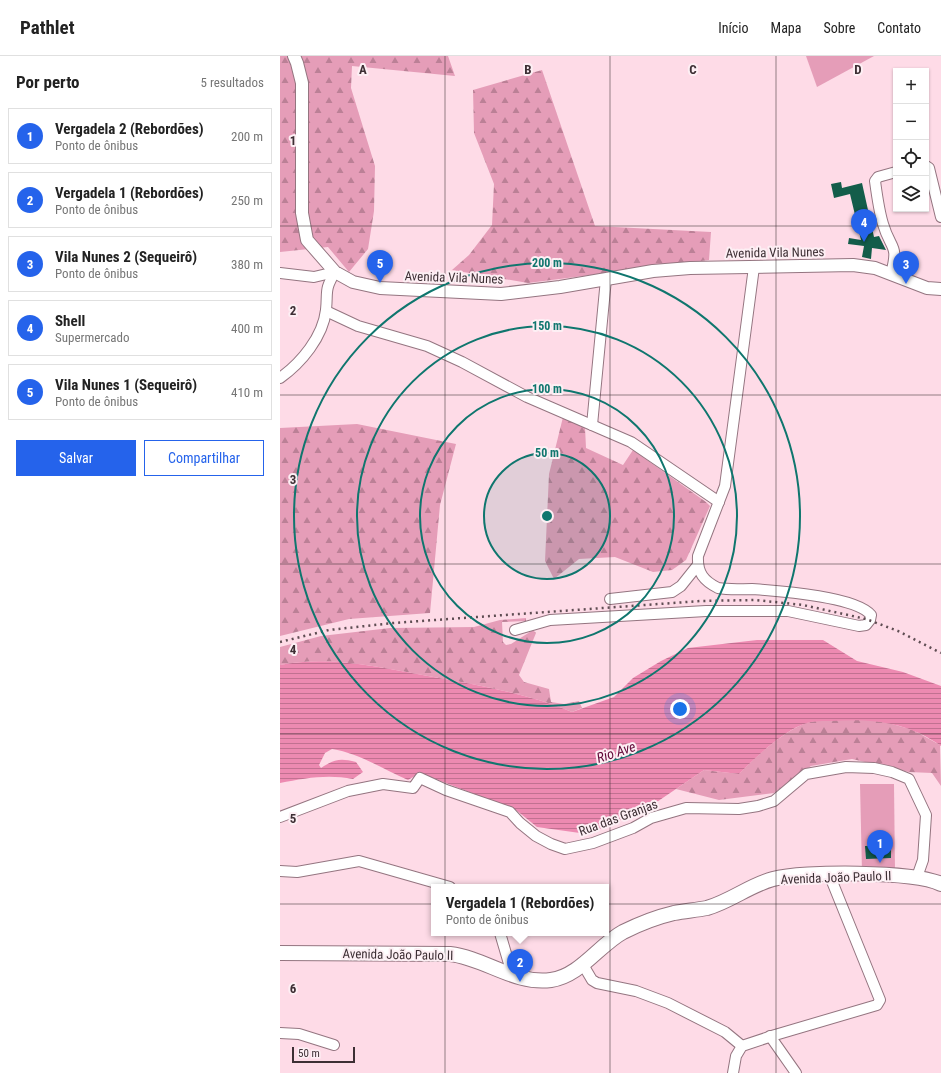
<!DOCTYPE html>
<html lang="pt">
<head>
<meta charset="utf-8">
<style>
  body { margin:0; font-family:"Roboto Condensed",sans-serif; background:#f6f6f6; color:#222 }
  .controls { position:absolute; right:12px; top:12px; display:grid; overflow:hidden; border-radius:0px; box-shadow:0 1px 3px #0004 }
  .controls button { width:36px; height:36px; display:grid; place-items:center; padding:0; border:0; border-bottom:1px solid #e0e0e0; background:#fff; color:#222; font:20px sans-serif }
  .scale { position:absolute; left:12px; bottom:10px; width:63px; box-sizing:border-box; padding-left:4px; border:2px solid #3d2f34; border-top:0; font-size:11px; line-height:14px; white-space:nowrap; color:#3d2f34; -webkit-text-stroke:3px #fdeff4; paint-order:stroke }
  .you { position:absolute; left:400px; top:653px; width:14px; height:14px; margin:-10px; border:3px solid #fff; border-radius:50%; background:#1a73e8; box-shadow:0 0 0 6px #1a73e833 }
  .badge { display:grid; place-items:center; width:26px; height:26px; border-radius:50%; background:#2563eb; color:#fff; font-size:13px; font-weight:700 }
  .pin { position:absolute; translate:-50% -33px; filter:drop-shadow(0 1px 2px #0008) }
  .pin::after { content:''; position:absolute; top:21px; width:14px; height:12px; background:inherit; clip-path:polygon(0 0,100% 0,50% 100%) }
  .popup { position:absolute; left:151px; top:828px; width:178px; height:52px; box-sizing:border-box; display:grid; place-content:center; border-radius:0px; background:#fff; filter:drop-shadow(0 1px 3px #0005); font-size:13px; white-space:nowrap; color:#767676 }
  .popup b { font-size:15px; color:#222 }
  .popup::after { content:''; position:absolute; left:50%; top:100%; margin-left:-8px; border:8px solid transparent; border-top-color:#fff }
  .list { margin:0; padding:0; list-style:none }
  h2 { display:flex; justify-content:space-between; align-items:center; height:52px; margin:0; padding:0 16px; font-size:17px }
  h2 small { font-size:13px; font-weight:400; color:#767676 }
  .list li { display:grid; grid-template-columns:26px 1fr auto; gap:12px; align-items:center; box-sizing:border-box; height:56px; margin:0 8px 8px; padding:0 8px; border:1px solid #e0e0e0; border-radius:0px }
  .list b { display:block; font-size:15px; white-space:nowrap }
  .list p { margin:0; font-size:13px; white-space:nowrap; color:#767676 }
  .list em { font-size:13px; font-style:normal; color:#767676 }
  .actions { display:flex; gap:8px; padding:12px 16px }
  .actions a { flex:1; padding:9px 0; border:1px solid #2563eb; border-radius:0px; text-align:center; font-size:14px; color:#2563eb }
  .actions .main { background:#2563eb; color:#fff }
  .icon { flex:none; width:22px; height:22px; fill:none; stroke:currentColor; stroke-width:2; stroke-linecap:round; stroke-linejoin:round }
  .map { position:relative; flex:none; width:661px; height:1017px; overflow:hidden }
  header { display:flex; align-items:center; gap:24px; box-sizing:border-box; height:56px; padding:0 20px; background:#fff; border-bottom:1px solid #e0e0e0 }
  header strong { font-size:19px }
  nav { display:flex; gap:22px; margin-inline-start:auto; font-size:14px }
  main { display:flex }
  aside { flex:1; background:#fff }
  .map>svg:first-child { display:block }
  .grass { fill:#e59db8 }
  .forest { fill:url(#forest-firs) }
  .water { fill:url(#water-rules) }
  .building { fill:#135d4a }
  .lines { fill:none; stroke-linecap:round; stroke-linejoin:round }
  .minor-casing { stroke:#947580; stroke-width:12 }
  .tertiary-casing { stroke:#947580; stroke-width:14 }
  .secondary-casing { stroke:#947580; stroke-width:16 }
  .minor { stroke:#fff; stroke-width:10 }
  .tertiary { stroke:#fff; stroke-width:12 }
  .secondary { stroke:#fff; stroke-width:14 }
  .rail { stroke:#5f4d53; stroke-width:2.5; stroke-dasharray:2 4; stroke-linecap:butt }
  .grid { fill:none; stroke:#3d2f34; stroke-width:1; stroke-opacity:0.55 }
  .ring { fill:none; stroke:#0f766e; stroke-width:2 }
  .labels { text-anchor:middle; stroke-width:4; stroke-linejoin:round; paint-order:stroke }
  .street-label { font-size:13px; fill:#3d2f34; stroke:#fdeff4 }
  .water-label { font-size:14px; font-style:italic; fill:#620838; stroke:#fdeff4 }
  .grid-label { font-size:13px; text-anchor:middle; font-weight:bold; fill:#3d2f34; stroke:#fdeff4; stroke-width:4; stroke-linejoin:round; paint-order:stroke }
  .centre { fill:#0f766e; stroke:#fdeff4; stroke-width:2 }
  .ring-label { font-size:12px; text-anchor:middle; font-weight:bold; fill:#0f766e; stroke:#fdeff4; stroke-width:4; stroke-linejoin:round; paint-order:stroke }
</style>
</head>
<body>
<header>
<strong>Pathlet</strong>
<nav><a>Início</a><a>Mapa</a><a>Sobre</a><a>Contato</a></nav>
</header>
<main>
<aside>
<h2>Por perto<small>5 resultados</small></h2>
<ul class="list">
<li><span class="badge">1</span><div><b>Vergadela 2 (Rebordões)</b><p>Ponto de ônibus</p></div><em>200 m</em></li>
<li><span class="badge">2</span><div><b>Vergadela 1 (Rebordões)</b><p>Ponto de ônibus</p></div><em>250 m</em></li>
<li><span class="badge">3</span><div><b>Vila Nunes 2 (Sequeirô)</b><p>Ponto de ônibus</p></div><em>380 m</em></li>
<li><span class="badge">4</span><div><b>Shell</b><p>Supermercado</p></div><em>400 m</em></li>
<li><span class="badge">5</span><div><b>Vila Nunes 1 (Sequeirô)</b><p>Ponto de ônibus</p></div><em>410 m</em></li>
</ul>
<div class="actions"><a class="main">Salvar</a><a>Compartilhar</a></div>
</aside>
<div class="map">
<svg width="661" height="1017" viewBox="0 0 661 1017">
  <defs>
    <pattern id="forest-firs" width="22" height="20" patternUnits="userSpaceOnUse"><rect width="22" height="20" fill="#e59db8"/><path d="M5 1l3.5 6h-7zM16 11l3.5 6h-7z" fill="#bb8096"/></pattern>
    <pattern id="water-rules" width="6" height="5" patternUnits="userSpaceOnUse"><rect width="6" height="5" fill="#ed8ab1"/><path d="M0 2.5h6" fill="none" stroke="#c17191"/></pattern>
  </defs>
  <rect width="100%" height="100%" fill="#fedbe7"/>
  <g class="grass">
    <polygon points="526,0 594,0 537,31"/>
    <polygon points="580,728 614,728 615,816 582,816"/>
  </g>
  <g class="forest">
    <polygon points="0,0 168,0 175,20 72,10 71,32 95,110 94,155 88,193 69,216 48,191 0,196"/>
    <polygon points="262,14 315,170 431,176 429,204 248,227 172,214 189,199 212,169 214,128 194,77 193,34"/>
    <polygon points="283,361 305,371 306,392 343,409 353,394 426,446 430,450 406,504 392,514 373,516 335,501 299,503 274,523 265,505 269,418"/>
    <polygon points="77,368 176,388 160,449 150,557 69,563 0,580 0,372"/>
    <path d="M246 562V565L222 566 223 586 226 589 231 588 253 574 256 577 239 619 244 626 269 633 271 646 284 648 299 645 302 652 292 656C246 637 197 629 148 620 99 611 49 599 0 609V591L41 580 110 572 194 571 220 564Z"/>
    <path d="M579 663 605 666 633 674 660 689 661 730 652 717 629 716 572 703 531 710 494 737 439 744 396 733 424 714 459 718C478 699 501 677 526 667 537 663 565 664 579 663Z"/>
  </g>
  <path class="water" d="M477 584H543L577 605 623 616 661 630V690C629 666 590 662 551 665 544 665 534 665 527 667 504 674 476 701 459 718L424 714 365 754 307 778 257 771 236 754 140 717 128 724C103 713 78 697 52 693L45 697 39 709 41 712C55 703 60 702 76 706L83 716 73 723C48 718 25 722 0 727V609C49 599 99 611 148 620 197 629 246 637 292 656L334 641 353 622 381 605 408 592Z"/>
  <g class="building">
    <polygon points="561,126 562,132 582,127 594,181 599,180 606,194 592,192 591,203 582,201 584,190 568,188 569,182 581,184 570,138 554,142 551,128"/>
    <polygon points="611,789 611,802 586,803 585,790"/>
  </g>
  <g class="lines">
    <defs>
      <g id="minor">
        <polyline points="646,110 649,112 661,161"/>
        <polyline points="0,217 34,221 55,216"/>
        <path d="M611 218C619 187 611 195 603 168 599 155 597 140 595 125L598 121 616 116"/>
        <polyline points="46,255 78,270 147,290 182,306 247,341 351,386 439,446"/>
        <path d="M0 322C21 307 43 281 46 254 48 234 44 235 55 216"/>
        <polyline points="312,369 326,223"/>
        <polyline points="330,543 392,536 401,530 417,510"/>
        <path d="M235 574 270 564 426 555H508L579 570 586 569 590 564 591 559C575 540 498 535 472 533 460 533 450 534 438 532 424 525 417 517 418 500L445 430 474 211"/>
        <polyline points="0,761 68,735 103,728 133,732 140,722 166,734 230,756 240,767 256,780 271,788 285,793 313,787 353,772 371,762 406,752 459,753 478,750 494,745 526,718 566,711 594,712 612,716 629,723 646,759 643,804 637,821"/>
        <polyline points="0,815 17,816 79,805 170,831"/>
        <polyline points="220,877 230,911 229,918"/>
        <polyline points="302,907 312,924 317,927 356,935 388,947 445,976 462,990"/>
        <polyline points="0,977 19,978 54,989"/>
        <polyline points="490,980 516,1017"/>
        <polyline points="453,1017 456,1000 462,990 495,979 597,949 600,944 549,818"/>
      </g>
      <polyline id="tertiary" points="14,0 17,7 22,27 22,157 27,184 55,216 73,226 100,232 221,238 280,231 373,215 410,212 573,209 595,212 647,232 661,233"/>
      <path id="secondary" d="M0 897 170 898C205 902 235 929 271 924 300 920 319 889 343 876 359 868 377 861 394 857 405 855 416 854 427 852 451 845 470 829 493 823 523 815 634 815 661 828"/>
    </defs>
    <use href="#minor" class="minor-casing"/>
    <use href="#tertiary" class="tertiary-casing"/>
    <use href="#secondary" class="secondary-casing"/>
    <use href="#minor" class="minor"/>
    <use href="#tertiary" class="tertiary"/>
    <use href="#secondary" class="secondary"/>
    <polyline class="rail" points="0,586 49,574 113,567 421,545 475,544 523,549 586,563 618,575 661,597"/>
  </g>
  <path class="grid" d="M165 0V1017M330 0V1017M496 0V1017M0 170H661M0 339H661M0 508H661M0 678H661M0 848H661"/>
  <circle cx="267" cy="460" r="63" fill="#0f766e" fill-opacity=".12"/>
  <g class="ring">
    <circle cx="267" cy="460" r="63"/>
    <circle cx="267" cy="460" r="127"/>
    <circle cx="267" cy="460" r="190"/>
    <circle cx="267" cy="460" r="253"/>
  </g>
  <g class="labels">
    <g class="street-label">
      <text transform="translate(495 196) rotate(-1)" y="5">Avenida Vila Nunes</text>
      <text transform="translate(174 221) rotate(2)" y="5">Avenida Vila Nunes</text>
      <text transform="translate(338 761) rotate(-20)" y="5">Rua das Granjas</text>
      <text transform="translate(556 821) rotate(-2)" y="5">Avenida João Paulo II</text>
      <text transform="translate(118 898) rotate(1)" y="5">Avenida João Paulo II</text>
    </g>
    <g class="water-label">
      <text transform="translate(336 696) rotate(-18)" y="5">Rio Ave</text>
    </g>
  </g>
  <g class="grid-label">
    <text x="83" y="18">A</text>
    <text x="248" y="18">B</text>
    <text x="413" y="18">C</text>
    <text x="578" y="18">D</text>
    <text x="13" y="89">1</text>
    <text x="13" y="259">2</text>
    <text x="13" y="428">3</text>
    <text x="13" y="598">4</text>
    <text x="13" y="767">5</text>
    <text x="13" y="937">6</text>
  </g>
  <circle cx="267" cy="460" r="6" class="centre"/>
  <g class="ring-label">
    <text x="267" y="211">200 m</text>
    <text x="267" y="274">150 m</text>
    <text x="267" y="337">100 m</text>
    <text x="267" y="401">50 m</text>
  </g>
</svg>
<div class="controls">
<button>+</button>
<button>−</button>
<button><svg class="icon" aria-label="locate" viewBox="0 0 24 24"><circle cx="12" cy="12" r="6"/><path d="M12 2v4M12 18v4M2 12h4M18 12h4"/></svg></button>
<button><svg class="icon" aria-label="layers" viewBox="0 0 24 24"><path d="M12 4l9 5-9 5-9-5zM3 14l9 5 9-5"/></svg></button>
</div>
<div class="scale">50 m</div>
<div class="you"></div>
<div class="pin badge" style="left:600px;top:807px">1</div>
<div class="pin badge" style="left:240px;top:926px">2</div>
<div class="popup"><b>Vergadela 1 (Rebordões)</b>Ponto de ônibus</div>
<div class="pin badge" style="left:626px;top:228px">3</div>
<div class="pin badge" style="left:584px;top:186px">4</div>
<div class="pin badge" style="left:100px;top:227px">5</div>
</div>
</main>
</body>
</html>
